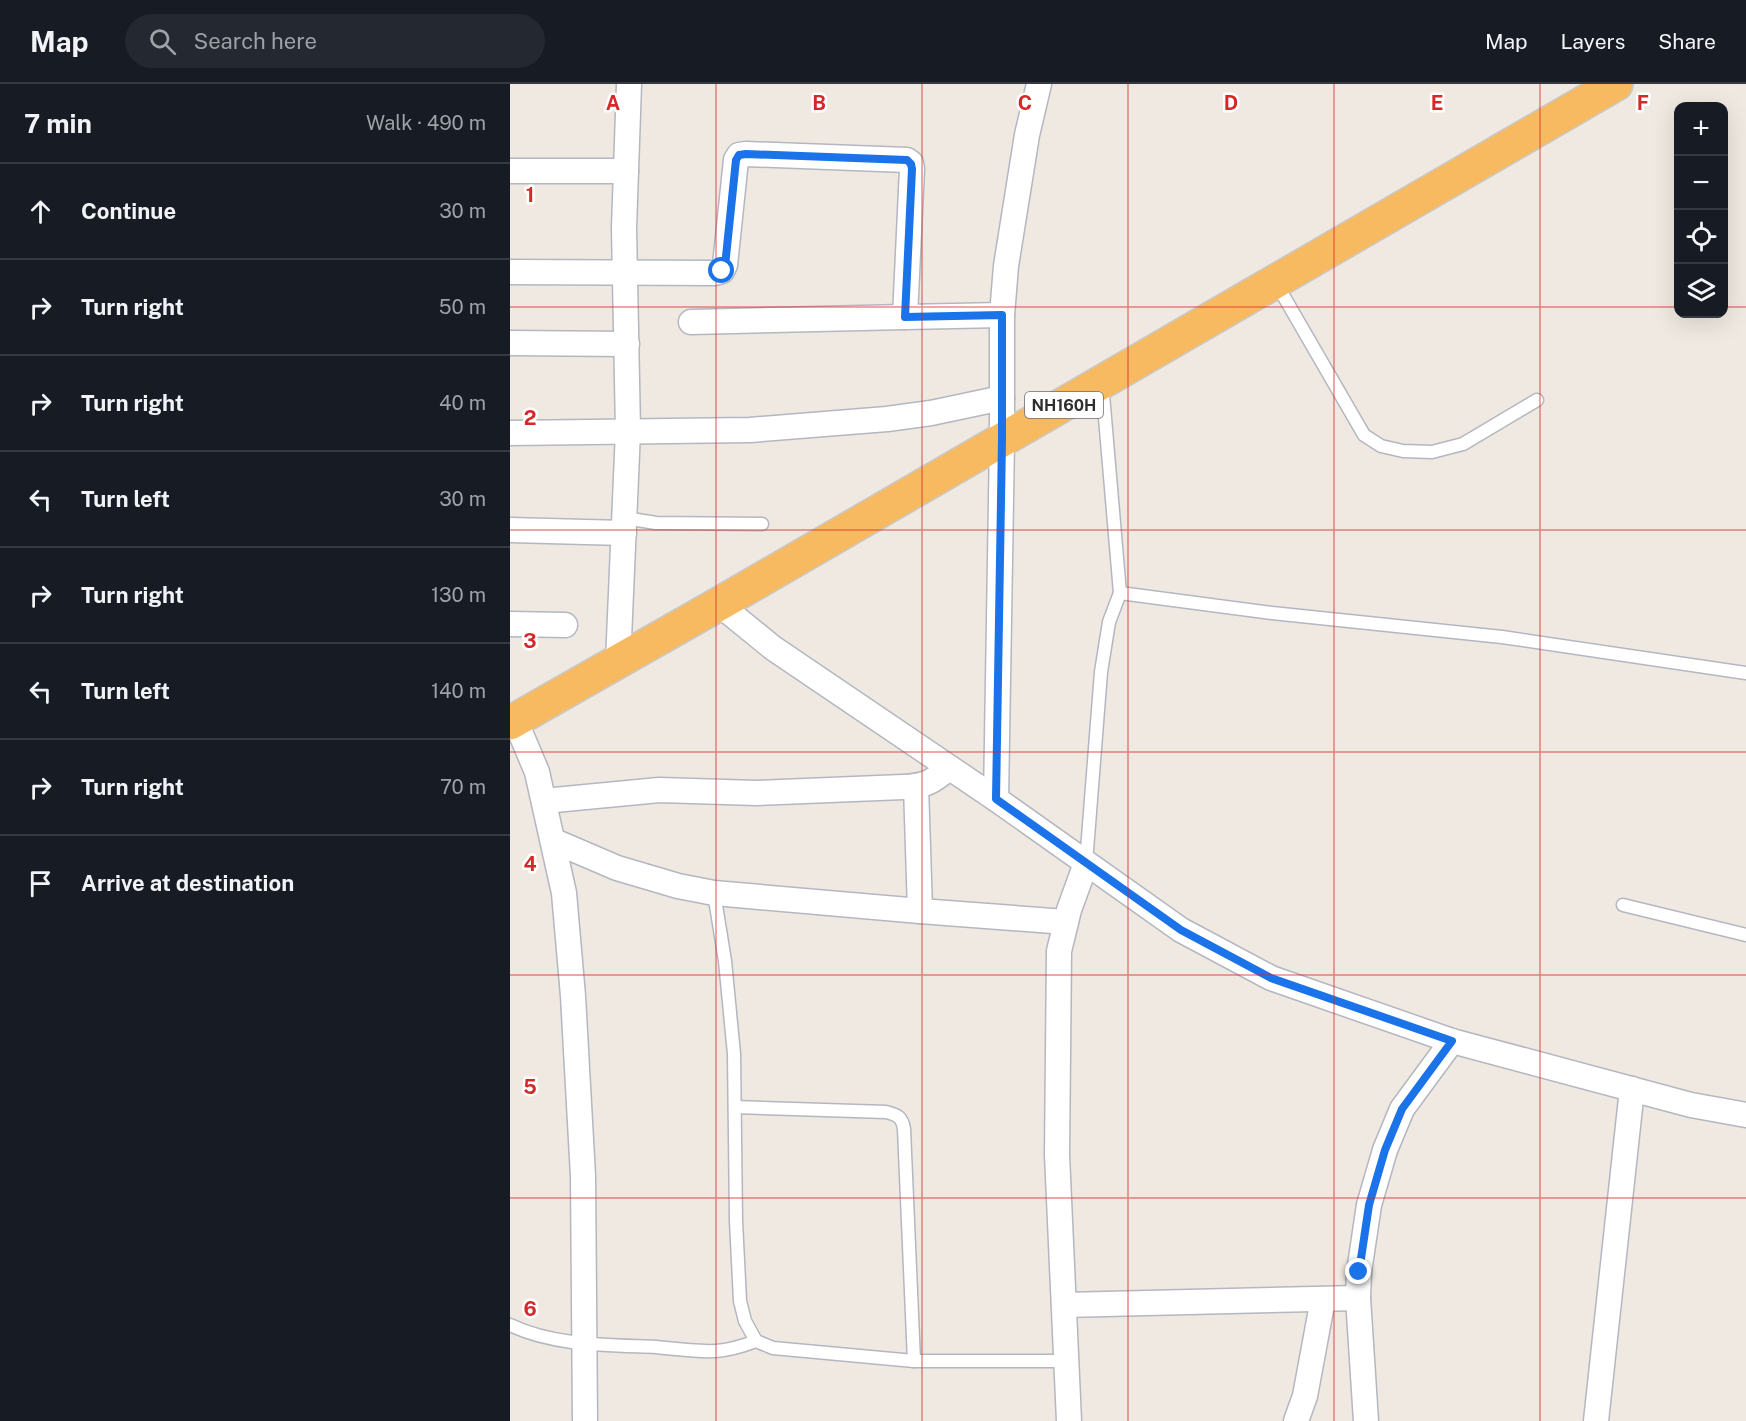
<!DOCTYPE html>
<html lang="en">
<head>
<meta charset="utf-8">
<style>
  body { margin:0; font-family:"Public Sans",sans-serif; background:#242831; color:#f1f3f6 }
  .controls { position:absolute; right:18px; top:18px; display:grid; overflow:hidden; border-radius:12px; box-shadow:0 6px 24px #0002 }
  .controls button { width:54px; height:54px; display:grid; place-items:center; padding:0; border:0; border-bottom:2px solid #363941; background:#171b24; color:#f1f3f6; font:30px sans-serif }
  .stop { position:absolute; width:18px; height:18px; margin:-14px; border:4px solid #1a73e8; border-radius:50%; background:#fff }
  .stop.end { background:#1a73e8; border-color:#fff; box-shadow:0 2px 6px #0008 }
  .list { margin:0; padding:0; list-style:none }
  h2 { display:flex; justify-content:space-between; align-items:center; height:78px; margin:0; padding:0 24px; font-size:26px }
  h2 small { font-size:20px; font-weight:400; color:#9ea1a6 }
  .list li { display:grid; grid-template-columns:39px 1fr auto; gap:18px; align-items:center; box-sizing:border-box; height:96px; padding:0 24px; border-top:2px solid #363941 }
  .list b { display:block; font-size:22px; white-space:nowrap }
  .list em { font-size:20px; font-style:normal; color:#9ea1a6 }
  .icon { flex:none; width:33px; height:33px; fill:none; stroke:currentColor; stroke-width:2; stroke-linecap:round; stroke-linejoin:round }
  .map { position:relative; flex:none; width:1236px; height:1337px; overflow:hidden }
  header { display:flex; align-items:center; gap:36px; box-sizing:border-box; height:84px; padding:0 30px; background:#171b24; border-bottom:2px solid #363941 }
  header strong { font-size:28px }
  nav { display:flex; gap:33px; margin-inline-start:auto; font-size:21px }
  .search { width:420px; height:54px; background:#242831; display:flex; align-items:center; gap:15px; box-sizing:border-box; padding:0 21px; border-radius:33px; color:#9ea1a6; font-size:22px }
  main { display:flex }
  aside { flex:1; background:#171b24 }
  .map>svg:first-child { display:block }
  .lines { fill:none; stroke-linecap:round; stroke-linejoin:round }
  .service-casing { stroke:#b4b7c1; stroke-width:15 }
  .minor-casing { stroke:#b4b7c1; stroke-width:27 }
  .trunk-casing { stroke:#c9c9c9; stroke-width:36 }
  .service { stroke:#fff; stroke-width:12 }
  .minor { stroke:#fff; stroke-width:24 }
  .trunk { stroke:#f8ba60; stroke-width:33 }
  .route { stroke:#1a73e8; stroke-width:8 }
  .grid { fill:none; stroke:#d62828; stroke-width:1.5; stroke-opacity:0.55 }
  .labels { text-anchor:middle; stroke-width:5; stroke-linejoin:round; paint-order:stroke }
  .shield { fill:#fff; stroke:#6d6d6d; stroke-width:1.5 }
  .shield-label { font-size:16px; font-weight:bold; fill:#2e2e2e }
  .grid-label { font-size:20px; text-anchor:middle; font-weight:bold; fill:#d62828; stroke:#fff; stroke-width:5; stroke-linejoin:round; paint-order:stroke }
</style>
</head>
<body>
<header>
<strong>Map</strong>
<div class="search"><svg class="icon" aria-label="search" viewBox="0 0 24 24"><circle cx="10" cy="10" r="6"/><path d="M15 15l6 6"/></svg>Search here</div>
<nav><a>Map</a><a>Layers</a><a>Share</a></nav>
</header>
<main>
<aside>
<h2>7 min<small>Walk · 490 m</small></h2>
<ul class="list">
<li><svg class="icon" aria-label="ahead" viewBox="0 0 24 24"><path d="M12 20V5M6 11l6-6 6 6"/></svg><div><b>Continue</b></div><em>30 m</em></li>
<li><svg class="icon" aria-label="right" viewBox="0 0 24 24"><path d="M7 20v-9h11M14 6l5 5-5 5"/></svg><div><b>Turn right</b></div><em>50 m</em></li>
<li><svg class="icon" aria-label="right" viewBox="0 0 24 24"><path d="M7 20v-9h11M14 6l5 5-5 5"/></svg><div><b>Turn right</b></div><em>40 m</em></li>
<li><svg class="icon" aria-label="left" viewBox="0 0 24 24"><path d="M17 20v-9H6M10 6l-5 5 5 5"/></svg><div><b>Turn left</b></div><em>30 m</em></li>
<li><svg class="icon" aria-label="right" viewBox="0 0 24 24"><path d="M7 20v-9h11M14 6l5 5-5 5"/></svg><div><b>Turn right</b></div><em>130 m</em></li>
<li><svg class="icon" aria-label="left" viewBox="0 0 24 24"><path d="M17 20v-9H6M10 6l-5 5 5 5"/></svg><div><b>Turn left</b></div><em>140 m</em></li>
<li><svg class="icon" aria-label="right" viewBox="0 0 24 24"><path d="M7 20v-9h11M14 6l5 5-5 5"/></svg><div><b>Turn right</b></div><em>70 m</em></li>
<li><svg class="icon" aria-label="arrive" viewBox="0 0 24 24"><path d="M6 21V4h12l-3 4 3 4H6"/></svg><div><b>Arrive at destination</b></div></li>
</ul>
</aside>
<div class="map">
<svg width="1236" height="1337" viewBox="0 0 1236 1337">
  <rect width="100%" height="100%" fill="#efe9e1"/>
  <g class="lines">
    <defs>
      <g id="service">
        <polyline points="766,199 854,351 871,362 893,367 922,368 953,360 1027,316"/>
        <polyline points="592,299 610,509 762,529 992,553 1236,589"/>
        <polyline points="115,434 146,439 252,440"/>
        <polyline points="576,779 591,588 599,538 610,509"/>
        <polyline points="204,809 215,877 224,970 226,1137 230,1217 235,1237 246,1257 263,1264 404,1277 557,1277"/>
        <polyline points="1113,821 1236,851"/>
        <path d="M225 1023 376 1028C388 1031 392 1033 394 1045L404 1277"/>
        <path d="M0 1241C44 1262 97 1261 146 1263 165 1265 186 1268 206 1267 220 1266 233 1262 246 1257"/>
      </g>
      <g id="minor">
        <polyline points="0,87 116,87"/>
        <polyline points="0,188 205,189 212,187 215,181 226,76 229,71 236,70 397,76 401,79 402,85 395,233 492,231"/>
        <polyline points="181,238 395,233"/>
        <polyline points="0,259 117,260"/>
        <polyline points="0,349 240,346 377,335 421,329 492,314"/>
        <polyline points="0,446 114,449"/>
        <polyline points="209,520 263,564 486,715 671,846 761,894 942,957 1181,1021 1236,1031"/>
        <polyline points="0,540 55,541"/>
        <polyline points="108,578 118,347 114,144 119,0"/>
        <polyline points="5,636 27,688 54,809 63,912 73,1092 75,1337"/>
        <polyline points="406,702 410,827"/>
        <polyline points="486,715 492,356 492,231 496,182 517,51 529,0"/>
        <path d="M34 717 149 706 247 709 393 703C416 702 422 698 439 684"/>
        <polyline points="44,757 107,784 168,802 204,809 410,827 556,838"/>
        <polyline points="554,1221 848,1214"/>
        <polyline points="559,1337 547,1071 549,867 559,826 576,779"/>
        <polyline points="786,1337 795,1312 813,1215"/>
        <polyline points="856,1337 848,1214 849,1188 859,1121 875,1066 892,1025 942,957"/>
        <polyline points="1086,1337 1122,1005"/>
      </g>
      <polyline id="trunk" points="0,639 209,520 1106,0"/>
    </defs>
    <use href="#service" class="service-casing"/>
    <use href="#minor" class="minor-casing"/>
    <use href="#trunk" class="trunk-casing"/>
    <use href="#service" class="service"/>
    <use href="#minor" class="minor"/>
    <use href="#trunk" class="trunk"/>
  </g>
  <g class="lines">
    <polyline class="route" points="212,187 215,182 226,76 229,71 236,70 397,76 401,80 402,85 395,233 492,231 492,356 486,715 671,846 761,894 942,957 892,1025 875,1066 859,1121 849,1188"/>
  </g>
  <path class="grid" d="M206 0V1337M412 0V1337M618 0V1337M824 0V1337M1030 0V1337M0 223H1168M1214 223H1236M0 446H1236M0 668H1236M0 891H1236M0 1114H1236"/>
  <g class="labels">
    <rect class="shield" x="515" y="308" width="78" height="26" rx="4.5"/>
    <g class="shield-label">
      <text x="554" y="327">NH160H</text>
    </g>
  </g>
  <g class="grid-label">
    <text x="103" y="26">A</text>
    <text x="309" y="26">B</text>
    <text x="515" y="26">C</text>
    <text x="721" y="26">D</text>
    <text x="927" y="26">E</text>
    <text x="1133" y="26">F</text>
    <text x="20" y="118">1</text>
    <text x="20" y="341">2</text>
    <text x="20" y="564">3</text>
    <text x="20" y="787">4</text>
    <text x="20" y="1010">5</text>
    <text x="20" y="1232">6</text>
  </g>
</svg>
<div class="controls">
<button>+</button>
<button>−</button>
<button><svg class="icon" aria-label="locate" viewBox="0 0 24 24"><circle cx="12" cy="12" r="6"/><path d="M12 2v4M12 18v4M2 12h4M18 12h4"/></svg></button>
<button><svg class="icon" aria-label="layers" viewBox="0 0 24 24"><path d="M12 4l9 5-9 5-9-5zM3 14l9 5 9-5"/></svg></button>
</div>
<div class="stop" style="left:212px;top:187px"></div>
<div class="stop end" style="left:849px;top:1188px"></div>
</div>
</main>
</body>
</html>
